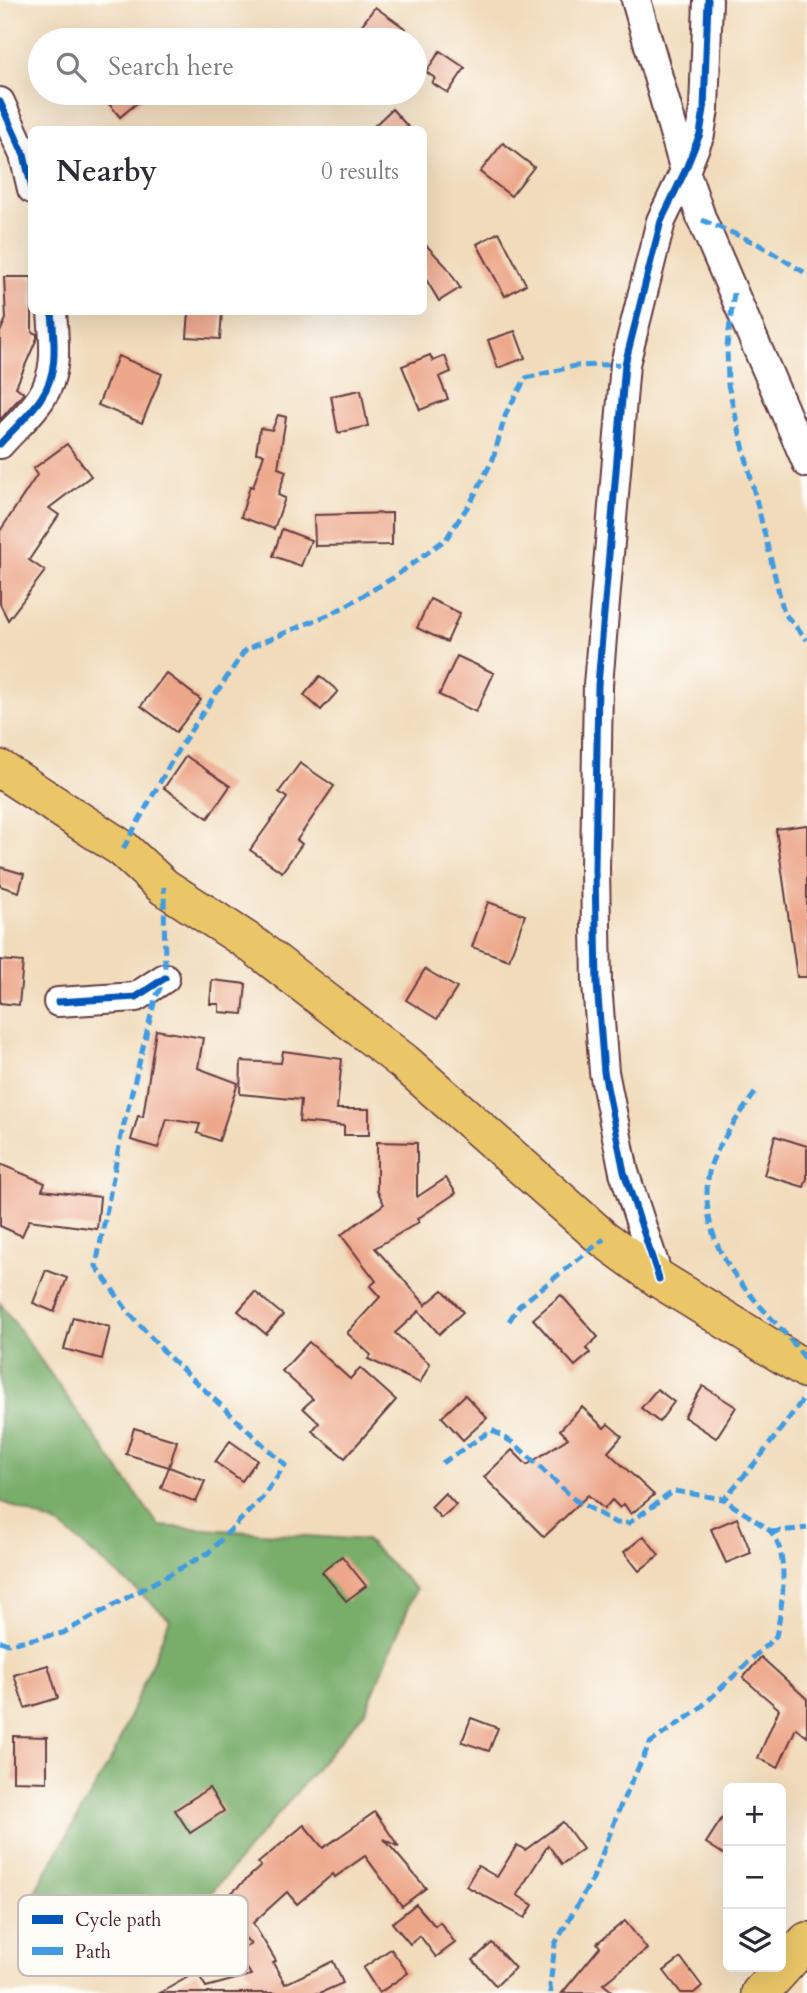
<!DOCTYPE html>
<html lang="en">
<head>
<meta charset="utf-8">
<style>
  body { margin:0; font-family:Cardo,serif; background:#f7f7f7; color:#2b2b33 }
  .controls { position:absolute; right:21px; bottom:21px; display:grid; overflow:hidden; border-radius:10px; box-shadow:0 7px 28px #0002 }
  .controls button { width:63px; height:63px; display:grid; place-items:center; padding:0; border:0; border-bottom:2px solid #e1e1e2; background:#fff; color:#2b2b33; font:35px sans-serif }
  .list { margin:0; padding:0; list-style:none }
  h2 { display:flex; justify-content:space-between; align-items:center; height:91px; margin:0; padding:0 28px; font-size:30px }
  h2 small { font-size:23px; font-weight:400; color:#7c7c81 }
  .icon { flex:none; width:38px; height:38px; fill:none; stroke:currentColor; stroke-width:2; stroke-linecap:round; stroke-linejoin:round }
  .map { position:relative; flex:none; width:807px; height:1993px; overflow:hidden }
  .search { position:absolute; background:#fff; box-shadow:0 7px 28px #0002; left:28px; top:28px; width:399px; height:77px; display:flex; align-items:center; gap:18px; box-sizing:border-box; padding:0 24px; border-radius:38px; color:#7c7c81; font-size:26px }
  .panel { position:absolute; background:#fff; box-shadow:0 7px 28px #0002; left:28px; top:126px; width:399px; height:189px; border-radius:10px }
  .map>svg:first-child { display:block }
  .forest { fill:#78ad6a; stroke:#61664a; stroke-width:2 }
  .building { fill:#eda78b }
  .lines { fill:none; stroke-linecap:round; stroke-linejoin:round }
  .minor-casing { stroke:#633b41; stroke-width:32 }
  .major-casing { stroke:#633b41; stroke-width:40 }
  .minor { stroke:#fff; stroke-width:28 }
  .major { stroke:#eac669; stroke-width:37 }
  .quiet { stroke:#409be1; stroke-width:5; stroke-dasharray:10 5; stroke-linecap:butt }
  .cycleway-casing { stroke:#fdfcf7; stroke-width:11 }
  .cycleway { stroke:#0057b8; stroke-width:7 }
  .key { fill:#fdfcf7; stroke:#c7baba; stroke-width:2 }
  .key-label { font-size:19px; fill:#4a1f2b }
</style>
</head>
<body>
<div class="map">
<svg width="807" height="1993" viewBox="0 0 807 1993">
  <rect width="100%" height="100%" fill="#fdfcf7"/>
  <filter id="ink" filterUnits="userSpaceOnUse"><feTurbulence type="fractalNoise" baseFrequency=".0143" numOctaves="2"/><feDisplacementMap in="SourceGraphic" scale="14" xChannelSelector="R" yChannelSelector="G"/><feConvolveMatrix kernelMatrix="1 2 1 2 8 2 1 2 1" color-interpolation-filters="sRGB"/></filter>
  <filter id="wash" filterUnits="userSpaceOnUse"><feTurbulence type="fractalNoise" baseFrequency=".00686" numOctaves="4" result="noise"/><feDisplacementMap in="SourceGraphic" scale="28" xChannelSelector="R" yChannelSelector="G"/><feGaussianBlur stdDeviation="1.57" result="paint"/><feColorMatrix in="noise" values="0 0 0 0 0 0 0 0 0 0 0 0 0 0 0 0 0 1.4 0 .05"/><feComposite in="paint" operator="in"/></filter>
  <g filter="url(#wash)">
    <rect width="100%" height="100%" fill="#f1dbbb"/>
    <polygon class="forest" points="0,1303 159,1526 366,1540 416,1589 366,1710 195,1912 115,1953 41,1953 30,1900 114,1754 170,1619 61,1526 0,1501"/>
    <g id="blocks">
      <g class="building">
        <polygon points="375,7 406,29 398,40 366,40 356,33"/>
        <polygon points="440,51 465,68 448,93 432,83 435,78 426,72"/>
        <polygon points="100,93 149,93 120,117"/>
        <polygon points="392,109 411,130 370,130"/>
        <polygon points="503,143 534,167 511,196 480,172"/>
        <polygon points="499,232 526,284 505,296 477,244"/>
        <polygon points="424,243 447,267 460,288 439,301 424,276"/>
        <polygon points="4,277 32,277 32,332 37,334 37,338 16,387 24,393 0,420 0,332 6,319"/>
        <polygon points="189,312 222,312 220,339 187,337"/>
        <polygon points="515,331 525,358 498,368 488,340"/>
        <polygon points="430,355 433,361 445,356 451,372 439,377 448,399 420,410 402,366"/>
        <polygon points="118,356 162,374 142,423 98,405"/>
        <polygon points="361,390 368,426 338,433 331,396"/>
        <polygon points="278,415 286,417 278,468 286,471 278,495 285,498 274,529 241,517 250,486 253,487 264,454 256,453 260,428 272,430"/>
        <polygon points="67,444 91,476 49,508 59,515 29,560 45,571 8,620 0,604 0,531 37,475 33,469"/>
        <polygon points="392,513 392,545 315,546 314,515"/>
        <polygon points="282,529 311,540 301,566 273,556"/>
        <polygon points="430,599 460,613 447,642 417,628"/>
        <polygon points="457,656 494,673 476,712 439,695"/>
        <polygon points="166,673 201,700 176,732 141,706"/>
        <polygon points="320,676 338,691 321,710 304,695"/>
        <polygon points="186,756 230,786 208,818 164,788"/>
        <polygon points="300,763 334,786 297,840 302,844 282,872 250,850 287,798 279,792"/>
        <polygon points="807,825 807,977 797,977 776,829"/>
        <polygon points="0,867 24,874 19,892 0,886"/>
        <polygon points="488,902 525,915 509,960 472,947"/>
        <polygon points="0,960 23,962 19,1005 0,1003"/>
        <polygon points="425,969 457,988 437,1019 406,1000"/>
        <polygon points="212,980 246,984 243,1014 219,1012 219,1004 210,1004"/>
        <polygon points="156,1030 203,1038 198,1068 238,1083 219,1141 197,1133 200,1124 167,1119 158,1148 131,1140 138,1116 143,1117"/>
        <polygon points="283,1051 342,1059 337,1109 369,1109 369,1135 344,1135 344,1126 299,1122 301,1100 240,1094 241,1061 281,1063"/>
        <polygon points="775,1136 807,1146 807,1178 804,1187 764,1175"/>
        <polygon points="377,1142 417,1143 417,1197 446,1178 456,1193 417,1219 419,1222 375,1248 426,1305 424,1306 443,1290 463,1312 439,1334 419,1311 395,1333 430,1364 420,1383 368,1359 371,1355 347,1333 380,1297 370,1286 376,1281 341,1235 384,1204 377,1190"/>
        <polygon points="0,1164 45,1183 42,1190 100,1197 97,1229 29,1220 22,1236 0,1226"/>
        <polygon points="46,1270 67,1278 54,1312 33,1303"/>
        <polygon points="255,1292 283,1315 266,1334 238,1311"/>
        <polygon points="561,1295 598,1337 586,1348 590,1353 575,1366 533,1319"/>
        <polygon points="73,1317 110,1327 102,1359 64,1349"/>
        <polygon points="309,1342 350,1379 360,1368 396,1400 345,1458 312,1431 319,1423 303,1408 313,1399 282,1371"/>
        <polygon points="703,1386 736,1407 716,1438 684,1417"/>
        <polygon points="657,1389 674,1402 659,1422 641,1408"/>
        <polygon points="465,1395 487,1418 463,1440 442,1417"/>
        <polygon points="582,1407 604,1428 608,1424 622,1436 608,1452 654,1495 631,1514 624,1504 620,1508 612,1500 604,1509 588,1495 544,1537 484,1477 512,1450 527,1465 568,1438 560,1430"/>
        <polygon points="134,1428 177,1441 169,1467 126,1454"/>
        <polygon points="230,1441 257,1460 242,1481 215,1462"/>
        <polygon points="169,1467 205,1481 196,1502 161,1488"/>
        <polygon points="445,1493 456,1505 441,1518 431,1507"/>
        <polygon points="737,1518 751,1553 726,1563 711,1529"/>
        <polygon points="644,1536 659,1555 639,1571 624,1552"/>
        <polygon points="342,1556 366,1586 346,1601 322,1572"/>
        <polygon points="761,1657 807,1699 807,1737 796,1728 778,1768 758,1758 779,1709 743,1678"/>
        <polygon points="48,1665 58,1698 25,1708 14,1675"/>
        <polygon points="471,1718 498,1728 489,1751 462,1742"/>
        <polygon points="13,1736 47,1737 47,1782 13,1781"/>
        <polygon points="209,1788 224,1811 190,1833 175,1810"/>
        <polygon points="728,1809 728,1857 706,1843"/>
        <polygon points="375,1812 399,1847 384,1839 426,1888 402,1906 365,1856 335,1877 333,1874 297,1904 287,1892 253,1923 276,1961 273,1963 285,1984 333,1961 343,1983 320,1993 160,1993 197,1972 206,1987 251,1975 237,1952 251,1944 216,1907 261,1866 258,1863 304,1825 323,1848"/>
        <polygon points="563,1822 583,1849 562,1864 548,1845 517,1895 533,1905 525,1918 466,1886 478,1866 497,1877 517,1845 525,1850"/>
        <polygon points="416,1904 435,1926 440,1922 455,1943 436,1957 420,1936 410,1944 392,1923"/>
        <polygon points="625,1921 647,1949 603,1984 614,1993 562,1993 600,1947 597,1943"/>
        <polygon points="492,1943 515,1968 496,1986 473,1960"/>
        <polygon points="391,1949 408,1973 379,1993 363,1968"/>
        <polygon points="681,1958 702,1986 694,1993 681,1993 664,1971"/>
      </g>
    </g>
  </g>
  <g filter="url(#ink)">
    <use href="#blocks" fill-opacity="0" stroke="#633b41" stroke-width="2"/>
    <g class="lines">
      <defs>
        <g id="minor">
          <polyline points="636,0 685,171 702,220 807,463"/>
          <polyline points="0,102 24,155 32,189"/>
          <path d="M0 444C13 429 30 415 41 398 59 372 54 341 52 312"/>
          <polyline points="58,1002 136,997 165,978"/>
          <polyline points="659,1279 624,1172 604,1072 597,984 595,869 598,685 625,364 661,221 685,171 700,134 704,109 708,0"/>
        </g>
        <g id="major">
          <polyline points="0,769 123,849 164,887 249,942 404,1062 604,1239 659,1279 807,1370"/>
          <polyline points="760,1993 807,1941"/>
        </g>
      </defs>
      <use href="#minor" class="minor-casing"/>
      <use href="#major" class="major-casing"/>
      <use href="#minor" class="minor"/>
      <use href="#major" class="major"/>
      <g class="quiet">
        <polyline points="702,220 758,244 807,274"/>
        <polyline points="734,293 727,346 728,385 784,613 807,640"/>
        <polyline points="123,849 179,748 246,649 335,612 393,578 446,539 472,500 493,459 506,413 526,378 575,366 625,364"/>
        <path d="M755 1093C741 1113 725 1134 714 1157 709 1167 707 1182 707 1194 707 1269 767 1305 807 1361"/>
        <polyline points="509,1321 519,1306 604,1239"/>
        <polyline points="442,1463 492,1430 515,1444 575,1500 616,1523 629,1523 674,1491 724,1499 760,1457 807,1394"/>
        <polyline points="771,1532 807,1528"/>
        <polyline points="0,1641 8,1644 63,1633 208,1553 262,1498 285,1465 169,1357 129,1313 96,1266 121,1136 155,999 165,978 164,887"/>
        <path d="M551 1993 550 1986 555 1944 593 1878 622 1802 650 1743 698 1710 776 1636C782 1610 791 1550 769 1530 755 1519 738 1510 724 1499"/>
      </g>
      <defs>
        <g id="cycleway">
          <polyline points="0,102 24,155 32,189"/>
          <path d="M0 444C13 429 30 415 41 398 59 372 54 341 52 312"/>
          <polyline points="58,1002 136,997 165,978"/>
          <polyline points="659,1279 624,1172 604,1072 597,984 595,869 598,685 625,364 661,221 685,171 700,134 704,109 708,0"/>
        </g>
      </defs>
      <use href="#cycleway" class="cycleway-casing"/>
      <use href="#cycleway" class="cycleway"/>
    </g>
  </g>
  <rect x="18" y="1895" width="230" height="81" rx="10" class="key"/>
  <rect x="32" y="1915" width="31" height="9" fill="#0057b8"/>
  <rect x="32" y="1947" width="31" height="8" fill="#409be1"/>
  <g class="key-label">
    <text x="75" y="1926">Cycle path</text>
    <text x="75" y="1958">Path</text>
  </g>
</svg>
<div class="controls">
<button>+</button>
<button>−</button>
<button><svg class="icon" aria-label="layers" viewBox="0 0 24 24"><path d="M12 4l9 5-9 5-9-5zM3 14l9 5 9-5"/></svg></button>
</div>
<div class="search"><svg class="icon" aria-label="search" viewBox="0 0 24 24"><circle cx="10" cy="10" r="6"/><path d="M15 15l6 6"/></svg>Search here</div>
<section class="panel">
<h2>Nearby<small>0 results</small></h2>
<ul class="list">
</ul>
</section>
</div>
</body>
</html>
